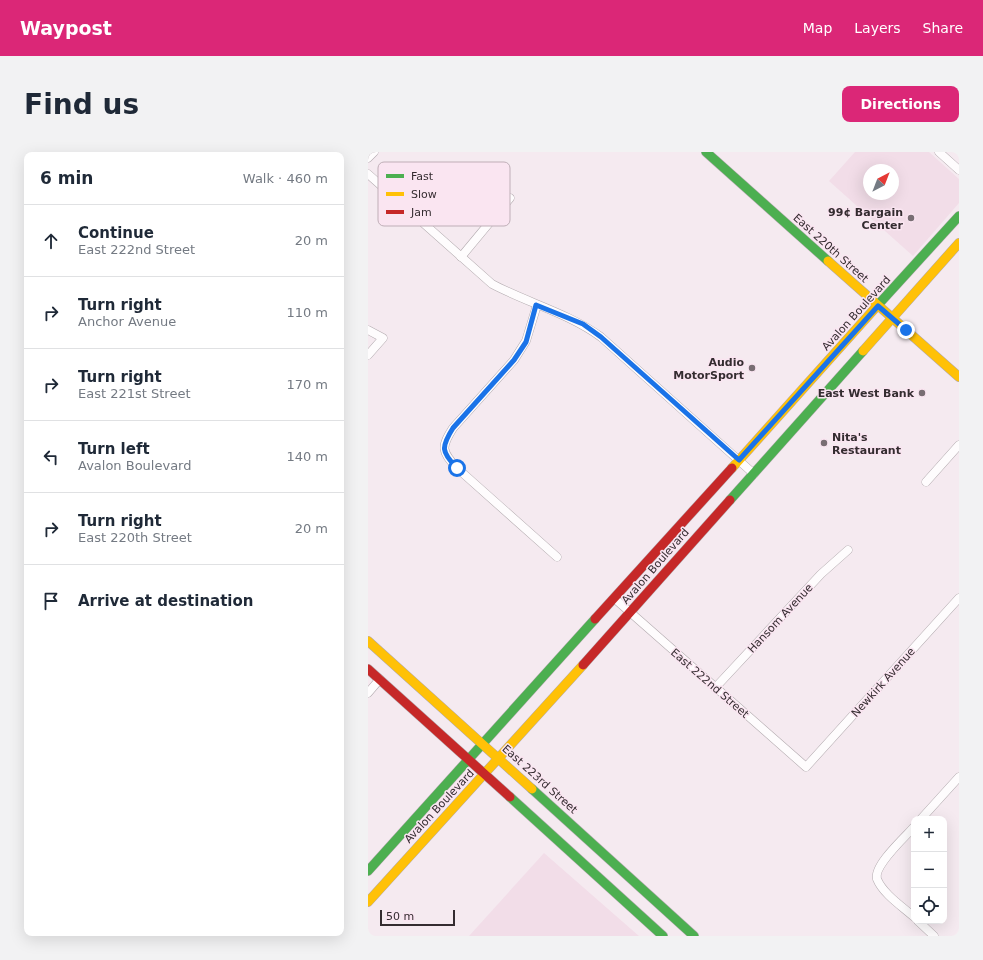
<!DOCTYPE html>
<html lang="en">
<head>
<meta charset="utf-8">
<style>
  body { margin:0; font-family:"DejaVu Sans",sans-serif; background:#f2f2f3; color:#1f2937 }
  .controls { position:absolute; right:12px; bottom:12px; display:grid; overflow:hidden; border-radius:8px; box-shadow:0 4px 16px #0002 }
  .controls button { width:36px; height:36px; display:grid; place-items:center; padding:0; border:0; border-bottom:1px solid #e0e1e3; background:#fff; color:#1f2937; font:20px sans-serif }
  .compass { position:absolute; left:495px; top:12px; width:36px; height:36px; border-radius:50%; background:#fff; box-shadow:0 4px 16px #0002; rotate:42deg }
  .scale { position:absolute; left:12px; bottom:10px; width:75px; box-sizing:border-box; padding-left:4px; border:2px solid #342c30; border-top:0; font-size:11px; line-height:14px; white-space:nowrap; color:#342c30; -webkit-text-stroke:3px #fae5f1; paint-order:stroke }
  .stop { position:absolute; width:12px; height:12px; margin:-9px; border:3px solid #1a73e8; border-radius:50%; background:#fff }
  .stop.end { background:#1a73e8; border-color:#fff; box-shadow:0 1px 4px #0008 }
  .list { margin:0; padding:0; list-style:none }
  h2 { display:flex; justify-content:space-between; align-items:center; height:52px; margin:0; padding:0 16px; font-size:17px }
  h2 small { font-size:13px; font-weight:400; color:#747a83 }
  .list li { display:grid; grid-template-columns:26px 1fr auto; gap:12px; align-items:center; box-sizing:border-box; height:72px; padding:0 16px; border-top:1px solid #e0e1e3 }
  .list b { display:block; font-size:15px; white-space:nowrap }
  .list p { margin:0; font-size:13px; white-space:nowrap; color:#747a83 }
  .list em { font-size:13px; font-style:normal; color:#747a83 }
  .icon { flex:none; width:22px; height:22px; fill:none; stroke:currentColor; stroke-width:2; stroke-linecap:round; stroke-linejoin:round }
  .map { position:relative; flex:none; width:591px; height:784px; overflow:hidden; border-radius:8px }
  header { display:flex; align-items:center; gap:24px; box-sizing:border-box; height:56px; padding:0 20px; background:#db2777; color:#fff }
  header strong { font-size:19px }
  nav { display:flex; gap:22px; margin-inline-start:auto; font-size:14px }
  .intro { display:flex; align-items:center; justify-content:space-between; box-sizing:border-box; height:96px; padding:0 24px }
  h1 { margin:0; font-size:28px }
  .button { padding:10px 18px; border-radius:8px; background:#db2777; color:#fff; font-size:14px; font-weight:700 }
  main { display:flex; gap:24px; padding:0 24px }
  aside { flex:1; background:#fff; border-radius:8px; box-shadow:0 4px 16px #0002 }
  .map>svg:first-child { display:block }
  .built { fill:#f2dde8; fill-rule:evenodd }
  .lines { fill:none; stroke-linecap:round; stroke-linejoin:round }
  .street-casing { stroke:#b1a9ad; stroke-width:9 }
  .fast-casing { stroke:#b1a9ad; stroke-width:10 }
  .slow-casing { stroke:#b1a9ad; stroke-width:10 }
  .jam-casing { stroke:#b1a9ad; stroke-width:10 }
  .street { stroke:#fefcfd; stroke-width:8 }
  .fast { stroke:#4caf50; stroke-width:9 }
  .slow { stroke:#ffc107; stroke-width:9 }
  .jam { stroke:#c62828; stroke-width:9 }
  .route { stroke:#1a73e8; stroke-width:5 }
  .poi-dot { fill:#786e73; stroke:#fae5f1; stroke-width:1.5 }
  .labels { text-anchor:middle; stroke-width:3; stroke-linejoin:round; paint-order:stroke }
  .poi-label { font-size:11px; font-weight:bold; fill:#342c30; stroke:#fae5f1; text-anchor:end }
  .street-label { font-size:11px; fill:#342c30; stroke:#fae5f1 }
  .key { fill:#fae5f1; stroke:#bfaeb7; stroke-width:1 }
  .key-label { font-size:11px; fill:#342c30 }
</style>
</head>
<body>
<header>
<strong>Waypost</strong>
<nav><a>Map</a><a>Layers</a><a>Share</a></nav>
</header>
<div class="intro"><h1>Find us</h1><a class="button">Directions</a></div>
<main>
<aside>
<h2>6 min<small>Walk · 460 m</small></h2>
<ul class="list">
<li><svg class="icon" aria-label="ahead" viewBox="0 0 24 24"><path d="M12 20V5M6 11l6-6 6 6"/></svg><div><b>Continue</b><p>East 222nd Street</p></div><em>20 m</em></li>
<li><svg class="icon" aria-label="right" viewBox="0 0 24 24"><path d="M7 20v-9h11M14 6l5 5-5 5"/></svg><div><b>Turn right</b><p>Anchor Avenue</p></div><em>110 m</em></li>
<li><svg class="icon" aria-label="right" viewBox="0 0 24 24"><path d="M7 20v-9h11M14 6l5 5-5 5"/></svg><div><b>Turn right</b><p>East 221st Street</p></div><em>170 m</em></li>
<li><svg class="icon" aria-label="left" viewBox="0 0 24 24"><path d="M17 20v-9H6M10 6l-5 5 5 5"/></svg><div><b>Turn left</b><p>Avalon Boulevard</p></div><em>140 m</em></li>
<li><svg class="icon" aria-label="right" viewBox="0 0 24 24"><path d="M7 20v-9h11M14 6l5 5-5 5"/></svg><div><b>Turn right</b><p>East 220th Street</p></div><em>20 m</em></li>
<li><svg class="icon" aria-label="arrive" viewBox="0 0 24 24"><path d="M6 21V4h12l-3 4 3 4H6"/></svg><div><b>Arrive at destination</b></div></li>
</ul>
</aside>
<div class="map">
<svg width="591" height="784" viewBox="0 0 591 784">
  <rect width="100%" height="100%" fill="#f5eaf0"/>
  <g class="built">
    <path d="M487 0H561L591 27V51L545 104 461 29ZM501 18H525V42H501Z"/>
    <polygon points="176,701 271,784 101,784"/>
  </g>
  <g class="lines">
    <defs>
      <g id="street">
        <polyline points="571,0 591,18"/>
        <polyline points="0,6 6,0"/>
        <path d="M0 22 124 132C160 151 200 161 233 185L386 322"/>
        <polyline points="93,105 142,46"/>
        <path d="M169 153 158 189 146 208 85 276C73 295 73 299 89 316L189 405"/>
        <polyline points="0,178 15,186 0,203"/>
        <polyline points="558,330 591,293"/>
        <polyline points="246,446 438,615 591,446"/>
        <polyline points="347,536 453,422 480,398"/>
        <polyline points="0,541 12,527"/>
        <polyline points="553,667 591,625"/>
        <path d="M546 675C537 685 505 714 509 727 515 742 535 755 546 765"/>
        <polyline points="550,769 566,784"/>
      </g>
      <g id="fast">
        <polyline points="338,0 460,109"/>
        <polyline points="509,154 591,64"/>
        <polyline points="362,348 495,199"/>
        <polyline points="164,637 326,784"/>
        <polyline points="142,645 295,784"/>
        <polyline points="0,719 227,467"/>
      </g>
      <g id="slow">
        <polyline points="460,109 591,225"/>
        <polyline points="495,199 591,91"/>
        <polyline points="364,316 509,154"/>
        <polyline points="0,489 164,637"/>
        <polyline points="0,750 215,513"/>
      </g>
      <g id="jam">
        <polyline points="227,467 364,316"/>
        <polyline points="215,513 362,348"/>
        <polyline points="0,517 142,645"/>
      </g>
    </defs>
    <use href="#street" class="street-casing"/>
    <use href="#fast" class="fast-casing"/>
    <use href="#slow" class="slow-casing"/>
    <use href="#jam" class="jam-casing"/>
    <use href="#street" class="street"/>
    <use href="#fast" class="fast"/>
    <use href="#slow" class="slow"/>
    <use href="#jam" class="jam"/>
  </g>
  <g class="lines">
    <path class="route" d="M89 316C73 300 73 295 85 276L146 208 158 190 168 153 215 172 233 185 371 308 510 154 538 178"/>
  </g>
  <g class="poi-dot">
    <circle cx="543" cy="66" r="4"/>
    <circle cx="384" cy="216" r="4"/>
    <circle cx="554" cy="241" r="4"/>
    <circle cx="456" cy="291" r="4"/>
  </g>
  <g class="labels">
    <g class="poi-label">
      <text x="535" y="64">99¢ Bargain<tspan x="535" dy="13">Center</tspan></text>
      <text x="376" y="214">Audio<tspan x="376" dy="13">MotorSport</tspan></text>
      <text x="546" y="245">East West Bank</text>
      <text x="464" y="289" text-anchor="start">Nita's<tspan x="464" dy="13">Restaurant</tspan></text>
    </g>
    <g class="street-label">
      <text transform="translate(463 96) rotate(42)" y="4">East 220th Street</text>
      <text transform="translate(488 161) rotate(-48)" y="4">Avalon Boulevard</text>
      <text transform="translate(287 414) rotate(-49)" y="4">Avalon Boulevard</text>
      <text transform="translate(412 466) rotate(-47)" y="4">Hansom Avenue</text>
      <text transform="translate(515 530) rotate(-48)" y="4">Newkirk Avenue</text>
      <text transform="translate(342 531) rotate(41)" y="4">East 222nd Street</text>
      <text transform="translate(172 627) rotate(42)" y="4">East 223rd Street</text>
      <text transform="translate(71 654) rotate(-47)" y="4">Avalon Boulevard</text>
    </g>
  </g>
  <rect x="10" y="10" width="132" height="64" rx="6" class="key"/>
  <rect x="18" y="22" width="18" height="4" fill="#4caf50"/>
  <rect x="18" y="40" width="18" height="4" fill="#ffc107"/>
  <rect x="18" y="58" width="18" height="4" fill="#c62828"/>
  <g class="key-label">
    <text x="43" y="28">Fast</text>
    <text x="43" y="46">Slow</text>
    <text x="43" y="64">Jam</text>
  </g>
</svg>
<div class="controls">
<button>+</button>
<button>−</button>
<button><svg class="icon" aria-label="locate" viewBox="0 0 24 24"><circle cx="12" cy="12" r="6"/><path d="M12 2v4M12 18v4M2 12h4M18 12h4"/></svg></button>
</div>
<svg class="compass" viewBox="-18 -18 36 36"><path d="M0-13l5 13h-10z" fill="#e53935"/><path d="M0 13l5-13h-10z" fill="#747a83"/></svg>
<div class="scale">50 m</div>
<div class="stop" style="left:89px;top:316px"></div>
<div class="stop end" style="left:538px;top:178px"></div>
</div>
</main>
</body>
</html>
